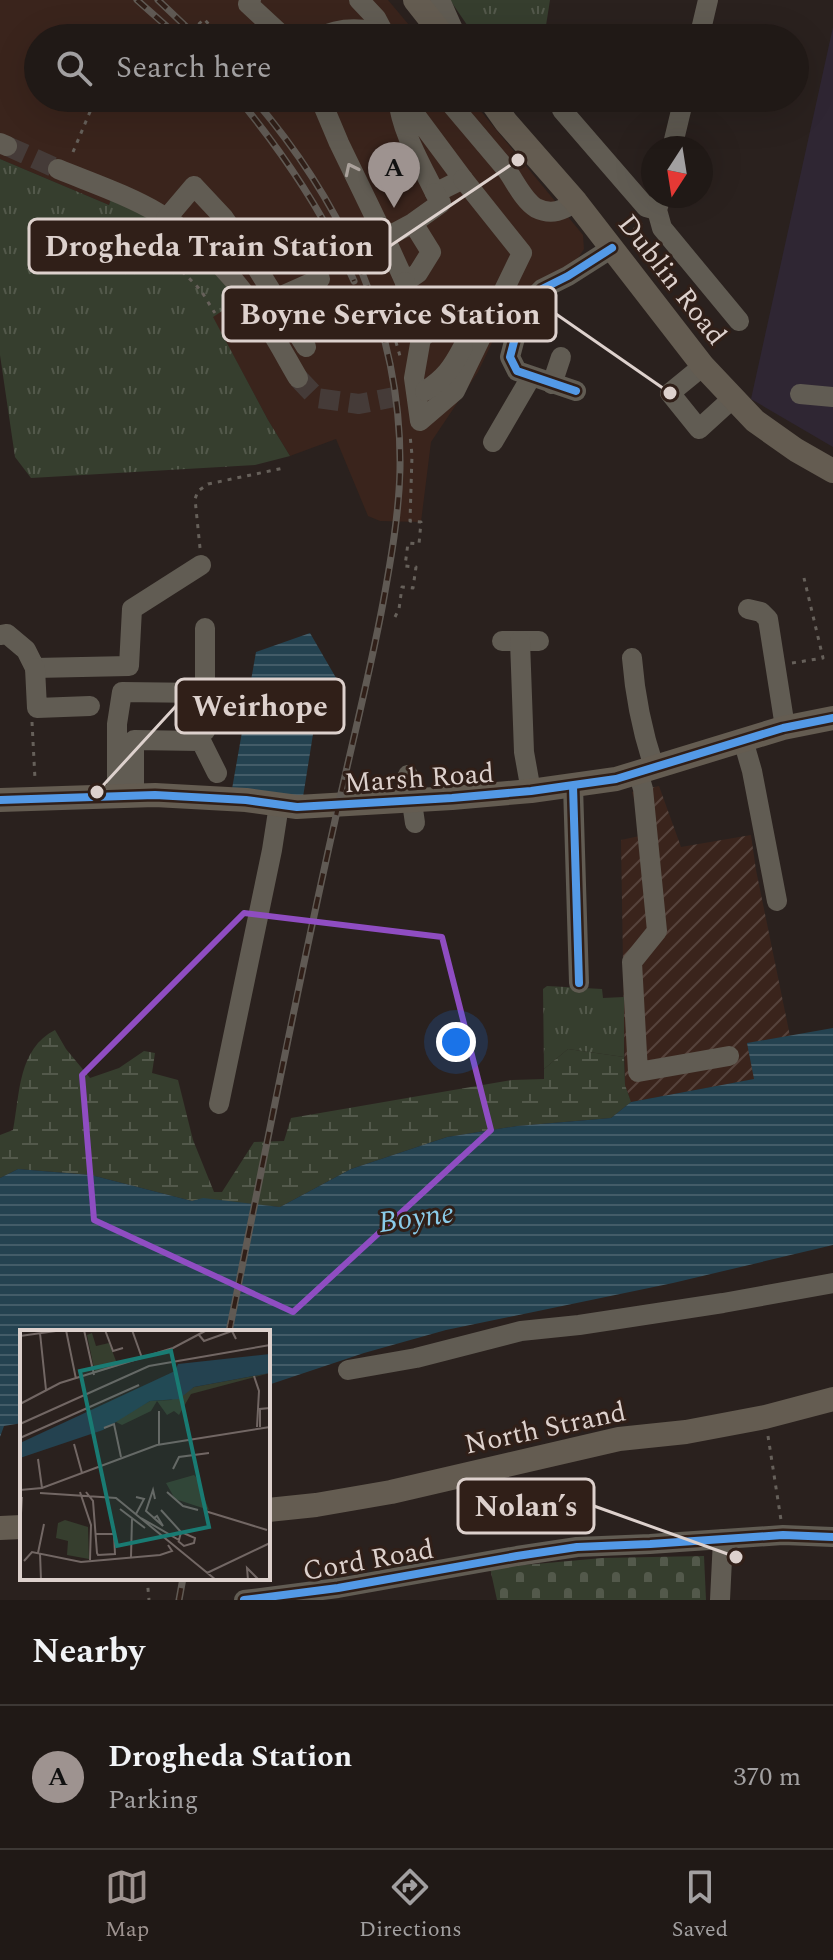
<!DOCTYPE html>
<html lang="en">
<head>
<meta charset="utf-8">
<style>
  body { margin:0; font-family:Spectral,serif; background:#28221f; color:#f1f3f6 }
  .compass { position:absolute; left:641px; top:136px; width:72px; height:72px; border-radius:50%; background:#201916; box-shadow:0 8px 32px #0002; rotate:192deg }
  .you { position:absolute; left:456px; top:1042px; width:28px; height:28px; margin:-20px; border:6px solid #fff; border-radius:50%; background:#1a73e8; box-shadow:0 0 0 12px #1a73e833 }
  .badge { display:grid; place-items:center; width:52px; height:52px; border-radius:50%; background:#9e9390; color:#111; font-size:26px; font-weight:700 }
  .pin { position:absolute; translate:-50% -66px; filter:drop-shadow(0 2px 4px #0008) }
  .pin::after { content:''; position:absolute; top:42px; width:28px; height:24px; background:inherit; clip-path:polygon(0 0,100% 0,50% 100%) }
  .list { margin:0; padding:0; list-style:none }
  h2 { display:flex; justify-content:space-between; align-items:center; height:104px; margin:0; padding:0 32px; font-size:34px }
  h2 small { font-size:26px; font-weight:400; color:#a2a0a1 }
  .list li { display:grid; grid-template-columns:52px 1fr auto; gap:24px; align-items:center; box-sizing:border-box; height:144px; padding:0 32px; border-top:2px solid #3d3835 }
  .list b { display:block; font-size:30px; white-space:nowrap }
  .list p { margin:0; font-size:26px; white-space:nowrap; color:#a2a0a1 }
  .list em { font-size:26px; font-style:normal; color:#a2a0a1 }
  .icon { flex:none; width:44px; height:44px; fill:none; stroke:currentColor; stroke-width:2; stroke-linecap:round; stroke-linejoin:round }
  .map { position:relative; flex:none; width:833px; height:1600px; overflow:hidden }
  .search { position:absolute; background:#201916; box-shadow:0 8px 32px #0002; left:24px; right:24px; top:24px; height:88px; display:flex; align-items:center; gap:20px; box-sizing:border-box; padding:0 28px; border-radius:44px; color:#a2a0a1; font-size:30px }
  .sheet { height:248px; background:#201916 }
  nav { display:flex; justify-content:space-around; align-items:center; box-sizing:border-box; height:112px; border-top:2px solid #3d3835; background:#201916; font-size:22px; color:#a2a0a1 }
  nav a { display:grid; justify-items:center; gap:4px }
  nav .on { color:#9e9390 }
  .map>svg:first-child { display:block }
  .built { fill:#3a241c }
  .industrial { fill:url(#industrial-furrows) }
  .medical { fill:#2f2633 }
  .grass { fill:url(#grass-tufts) }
  .wetland { fill:url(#wetland-marsh) }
  .cemetery { fill:url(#cemetery-stones) }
  .water { fill:url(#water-rules) }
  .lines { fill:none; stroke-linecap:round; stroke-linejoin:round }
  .minor-tunnel { stroke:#453b38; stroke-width:20; stroke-dasharray:20 10; stroke-linecap:butt }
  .path { stroke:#66605a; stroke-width:3; stroke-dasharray:4 6; stroke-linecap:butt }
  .minor { stroke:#615c53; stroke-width:20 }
  .major { stroke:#645c51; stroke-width:24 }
  .rail-casing { stroke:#605a54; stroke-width:7 }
  .rail { stroke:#301f18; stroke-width:4; stroke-dasharray:12; stroke-linecap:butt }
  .cycleway-casing { stroke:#301f18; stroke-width:13 }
  .cycleway { stroke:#5399e6; stroke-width:8 }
  .oneway { stroke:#aba29c }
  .marked { fill:none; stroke:#8f4dc2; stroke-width:6; stroke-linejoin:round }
  .labels { text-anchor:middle; stroke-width:6; stroke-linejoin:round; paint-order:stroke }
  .street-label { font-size:28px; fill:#ddd1cd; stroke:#301f18 }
  .water-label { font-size:30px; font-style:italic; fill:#8acbe9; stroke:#301f18 }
  .inset-road { fill:none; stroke:#726764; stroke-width:2 }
  .view { fill:#197b73; fill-opacity:0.15; stroke:#197b73; stroke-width:4 }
  .inset-edge { fill:none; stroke:#ddd1cd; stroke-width:4 }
  .leader { fill:none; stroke:#ddd1cd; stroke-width:3 }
  .callout-dot { fill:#ddd1cd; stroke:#301f18; stroke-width:3 }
  .callout { fill:#301f18; stroke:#ddd1cd; stroke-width:3 }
  .callout-label { font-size:30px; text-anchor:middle; font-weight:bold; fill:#ddd1cd }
</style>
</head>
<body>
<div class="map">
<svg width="833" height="1600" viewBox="0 0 833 1600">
  <defs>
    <pattern id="industrial-furrows" width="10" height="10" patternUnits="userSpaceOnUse" patternTransform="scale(2)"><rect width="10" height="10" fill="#3a241c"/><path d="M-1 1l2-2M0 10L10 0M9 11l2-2" fill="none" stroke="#56433c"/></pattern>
    <pattern id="grass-tufts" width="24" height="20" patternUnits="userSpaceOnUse" patternTransform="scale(2)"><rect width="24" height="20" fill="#363e2e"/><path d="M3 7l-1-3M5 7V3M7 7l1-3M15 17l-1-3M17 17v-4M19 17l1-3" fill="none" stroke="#53594b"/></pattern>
    <pattern id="wetland-marsh" width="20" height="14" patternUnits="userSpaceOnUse" patternTransform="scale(2)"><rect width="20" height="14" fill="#363e2e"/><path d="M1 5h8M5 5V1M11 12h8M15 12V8" fill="none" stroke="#53594b"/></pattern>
    <pattern id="cemetery-stones" width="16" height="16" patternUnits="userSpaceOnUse" patternTransform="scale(2)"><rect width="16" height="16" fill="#363e2e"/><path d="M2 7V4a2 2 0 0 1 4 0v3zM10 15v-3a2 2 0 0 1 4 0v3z" fill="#53594b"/></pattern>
    <pattern id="water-rules" width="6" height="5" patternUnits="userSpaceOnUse" patternTransform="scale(2)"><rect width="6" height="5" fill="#244250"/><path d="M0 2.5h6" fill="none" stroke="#435c68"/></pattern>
  </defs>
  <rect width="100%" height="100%" fill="#2a211e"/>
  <polygon class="built" points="0,0 388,0 420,38 38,38 38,98 470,98 583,235 584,249 575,263 542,281 511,303 478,372 431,442 421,522 380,521 368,516 336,439 290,456 268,420 212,316 239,301 111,200 109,205 0,159"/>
  <polygon class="industrial" points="659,786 681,847 751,835 756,870 790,1036 747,1043 755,1079 631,1102 625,1085 621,840 644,835 632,792"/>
  <polygon class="medical" points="833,27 833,447 751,399"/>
  <g class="grass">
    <polygon points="450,0 550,0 544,38 476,38"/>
    <polygon points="0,159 109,205 111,199 151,218 188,245 239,300 213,317 268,420 290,456 255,465 31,478 15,457 0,355"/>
    <polygon points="547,986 602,989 603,998 624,997 624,1057 568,1049 544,1069 543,989"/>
  </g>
  <path class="wetland" d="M55 1030 66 1049 90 1078 119 1068 144 1051 155 1053 152 1073 178 1080 193 1140 214 1192H222L254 1142 284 1141 291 1118 512 1080 544 1079V1069L568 1049 624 1057 625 1085 631 1102 611 1118 517 1126 447 1137 351 1169 280 1207 203 1199 192 1201 91 1175 18 1169 0 1178V1135L13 1130C20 1093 18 1049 55 1030Z"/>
  <polygon class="cemetery" points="704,1556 706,1600 497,1600 490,1568 602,1558"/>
  <g class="water">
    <polygon points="310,633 339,683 331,726 314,728 303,797 232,789 256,652"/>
    <polygon points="833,1028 833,1245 673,1283 446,1330 364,1353 268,1385 268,1332 22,1332 22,1423 4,1426 0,1437 0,1178 18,1169 91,1175 192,1201 203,1198 280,1207 351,1169 447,1137 517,1126 611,1118 631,1102 754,1079 747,1043"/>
  </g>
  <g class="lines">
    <g class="minor-tunnel">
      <polyline points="7,146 58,169"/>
      <polyline points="298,378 317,398 359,404 425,391"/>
    </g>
    <g class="path">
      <polyline points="162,38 163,38"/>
      <polyline points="184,38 204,19 213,29 206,38"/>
      <polyline points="73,152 95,100 97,98"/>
      <path d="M152 232C158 253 187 274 201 291 206 298 210 306 215 313"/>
      <polyline points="626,236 642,223"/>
      <polyline points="394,317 389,318 400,356"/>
      <polyline points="200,548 195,499 198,491 208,484 284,468"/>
      <polyline points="395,617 399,609 402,587 413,588 416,567 405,566 408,543 419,544 421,522 410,521 412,455 410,435"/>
      <polyline points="792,663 823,658 804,578"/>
      <polyline points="32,722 35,779"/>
      <polyline points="768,1436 781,1520"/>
      <polyline points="147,1578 149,1600"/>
    </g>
    <g class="minor">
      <polyline points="251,0 248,4 285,38"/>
      <polyline points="359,0 376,18 385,35 384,38"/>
      <polyline points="440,0 453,29 454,38"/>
      <path d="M318 38C343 25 370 28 395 38"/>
      <polyline points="699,38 708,0"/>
      <polyline points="320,98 339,143 385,238"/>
      <path d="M398 98C401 131 421 164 435 193L463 179 408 105 401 98"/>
      <path d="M446 98C466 122 486 145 506 169 515 181 523 200 536 208 552 216 563 210 576 202"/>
      <polyline points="562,110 646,207 657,210"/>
      <polyline points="0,143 7,146"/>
      <polyline points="672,148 684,98"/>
      <path d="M58 169C92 183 128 195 160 214 200 239 241 284 267 325 278 342 288 361 298 378"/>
      <polyline points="661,196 657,210 662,228 739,321"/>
      <polyline points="166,219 194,186 223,217 247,252 306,347"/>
      <polyline points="413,223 431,252 418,273 405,282 385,238 413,223 441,203 435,193"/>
      <polyline points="405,282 408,306 421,338 453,314"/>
      <polyline points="275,299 320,279"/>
      <polyline points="421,338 414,378 420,421 455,391 522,253 463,179"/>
      <polyline points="703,366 670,393 699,429 733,398"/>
      <polyline points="552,384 561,357"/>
      <path d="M425 391C445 378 452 368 463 347"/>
      <polyline points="576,391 517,371 510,357 521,315 529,302 542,289 568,276 612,248"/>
      <polyline points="800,394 833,397"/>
      <polyline points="493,442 531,377"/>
      <polyline points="748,609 761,612 768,619 785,727"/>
      <polyline points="0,635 7,634 26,650 35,668 129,666 132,609 201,565"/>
      <polyline points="502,641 539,641"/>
      <polyline points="520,641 524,752 531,791"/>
      <path d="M632 658C635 696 642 731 654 767"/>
      <polyline points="35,668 37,708 90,706"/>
      <polyline points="205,731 205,628"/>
      <polyline points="743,740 752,771 777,901"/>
      <polyline points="638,772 643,789 657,931 632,962 638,1072 729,1056"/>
      <polyline points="408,775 415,823"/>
      <polyline points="573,786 579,983"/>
      <polyline points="134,796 134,740 201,741 217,773"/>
      <polyline points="117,797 117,724 122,692 205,693"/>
      <polyline points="219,1104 272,850 279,805"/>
      <polyline points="348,1370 416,1358 521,1331 579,1325 723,1303 833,1283"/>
      <polyline points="244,1600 338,1588 517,1556 577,1547 650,1544 783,1535 833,1537"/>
      <polyline points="720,1600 723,1539"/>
    </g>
    <g class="major">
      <polyline points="415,0 445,38"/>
      <polyline points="489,98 506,122 576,202 703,366 755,421 796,450 833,471"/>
      <polyline points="0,800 155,795 246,800 297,807 452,798 531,791 616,779 783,728 833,718"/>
      <polyline points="268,1510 316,1505 391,1492 619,1439 686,1432 765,1417 833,1399"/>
      <polyline points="0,1528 22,1527"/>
    </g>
    <defs>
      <g id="rail">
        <polyline points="137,0 180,38"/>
        <polyline points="158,0 198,38"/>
        <path d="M238 98C284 154 325 215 354 281"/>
        <path d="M229 1332C263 1163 296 993 334 825 350 751 369 678 383 603 391 559 399 514 400 469 402 328 343 203 253 98"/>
        <polyline points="179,1600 183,1578"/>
      </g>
    </defs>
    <use href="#rail" class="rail-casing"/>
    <use href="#rail" class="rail"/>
    <defs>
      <g id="cycleway">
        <polyline points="576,391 517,371 510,357 521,315 529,302 542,289 568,276 612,248"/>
        <polyline points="573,786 579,983"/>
        <polyline points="0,800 155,795 246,800 297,807 452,798 531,791 616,779 783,728 833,718"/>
        <polyline points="244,1600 338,1588 517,1556 577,1547 650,1544 783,1535 833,1537"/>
      </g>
    </defs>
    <use href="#cycleway" class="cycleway-casing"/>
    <use href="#cycleway" class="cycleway"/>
  </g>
  <defs><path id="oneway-chevron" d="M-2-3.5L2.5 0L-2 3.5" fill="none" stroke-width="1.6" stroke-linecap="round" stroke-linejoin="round" transform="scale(2)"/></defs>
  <use class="oneway" href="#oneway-chevron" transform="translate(351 169) rotate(-116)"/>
  <path class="marked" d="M244 913 442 937 491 1130 293 1312 94 1220 82 1075Z"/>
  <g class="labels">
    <g class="street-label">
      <text transform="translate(673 279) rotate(52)" y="10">Dublin Road</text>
      <text transform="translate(419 777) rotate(-4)" y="10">Marsh Road</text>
      <text transform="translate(545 1427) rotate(-12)" y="10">North Strand</text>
      <text transform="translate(368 1559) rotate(-10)" y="10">Cord Road</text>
    </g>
    <g class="water-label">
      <text transform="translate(416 1217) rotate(-8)" y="10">Boyne</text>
    </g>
  </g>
  <g transform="translate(20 1330)">
    <rect width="250" height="250" fill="#2a211e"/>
    <path d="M174 145 176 147 189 180 155 169 146 153ZM45 190 68 197 69 229 47 225 48 211 36 208 38 193Z" fill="#363e2e"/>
    <path d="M250 43 171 64 159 85 154 81 147 85 137 71 131 81 102 95 94 91 130 71 151 70 174 57Z" fill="#363e2e"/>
    <path d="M72 3 76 16 89 13 98 36 75 43 67 5Z" fill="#363e2e"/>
    <path d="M250 24V43L174 57 159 69 130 71 83 100 0 128V113L155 41 158 34Z" fill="#244250"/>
    <path class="inset-road" d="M46 0 56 49M64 0 74 45M85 0 93 21 103 18M112 0 122 28M20 3 26 60M179 5 184 11 212 1 216 9M0 6 43 0M234 46 239 61 237 97M0 74 40 53 153 18 187 0M139 81V115M0 94 129 36 250 15M240 97V79L250 78M84 98 94 94 101 127M0 108 119 55M54 114 62 143M18 129 22 158M153 139 159 127 189 123M0 160 22 158 137 115 250 97M60 162 71 195 70 230M66 162 73 171 77 223 78 225 95 224 94 204H76M147 162 163 176 178 180M20 163 96 168 196 250M100 179 125 198M185 181 247 200M116 184 124 169 116 167M137 186 143 196 134 188ZM121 188 159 210 161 202 141 180M134 188 126 181 133 160 135 169M0 200 2 167M158 211 164 216 174 213 175 208 161 202M18 223 24 194M20 223 21 250M111 227 112 189M4 231 12 222 61 232 140 225 152 221 148 215M187 243 250 213M228 250 227 238 239 250"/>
    <path class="view" d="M151 21 189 197 97 216 60 41Z"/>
    <rect width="250" height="250" class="inset-edge"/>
  </g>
  <path class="leader" d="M518 160L390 246M670 393L556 314M97 792L176 706M736 1557L594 1506"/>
  <g class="callout-dot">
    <circle cx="518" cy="160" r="8"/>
    <circle cx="670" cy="393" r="8"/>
    <circle cx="97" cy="792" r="8"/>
    <circle cx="736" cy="1557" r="8"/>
  </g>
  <g class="callout">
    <rect x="29" y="219" width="361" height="54" rx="8"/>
    <rect x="223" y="287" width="333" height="54" rx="8"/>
    <rect x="176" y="679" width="168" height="54" rx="8"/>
    <rect x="458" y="1479" width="136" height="54" rx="8"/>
  </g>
  <g class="callout-label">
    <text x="209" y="256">Drogheda Train Station</text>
    <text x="390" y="324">Boyne Service Station</text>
    <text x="260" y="716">Weirhope</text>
    <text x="526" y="1516">Nolan’s</text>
  </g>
</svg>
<svg class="compass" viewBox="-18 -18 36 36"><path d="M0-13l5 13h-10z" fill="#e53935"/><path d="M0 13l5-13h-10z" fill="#a2a0a1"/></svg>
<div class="you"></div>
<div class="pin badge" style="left:394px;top:208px">A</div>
<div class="search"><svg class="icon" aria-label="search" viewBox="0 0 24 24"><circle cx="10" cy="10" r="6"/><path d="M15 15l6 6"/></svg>Search here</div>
</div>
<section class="sheet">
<h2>Nearby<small></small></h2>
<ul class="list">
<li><span class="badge">A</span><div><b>Drogheda Station</b><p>Parking</p></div><em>370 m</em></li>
</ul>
</section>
<nav>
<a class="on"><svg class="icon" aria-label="map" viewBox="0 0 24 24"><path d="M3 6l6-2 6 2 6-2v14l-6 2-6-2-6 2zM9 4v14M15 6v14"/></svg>Map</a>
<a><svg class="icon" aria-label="directions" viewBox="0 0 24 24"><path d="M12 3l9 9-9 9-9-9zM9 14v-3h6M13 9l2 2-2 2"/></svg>Directions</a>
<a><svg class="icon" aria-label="saved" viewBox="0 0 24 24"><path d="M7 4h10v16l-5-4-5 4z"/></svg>Saved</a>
</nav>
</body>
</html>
